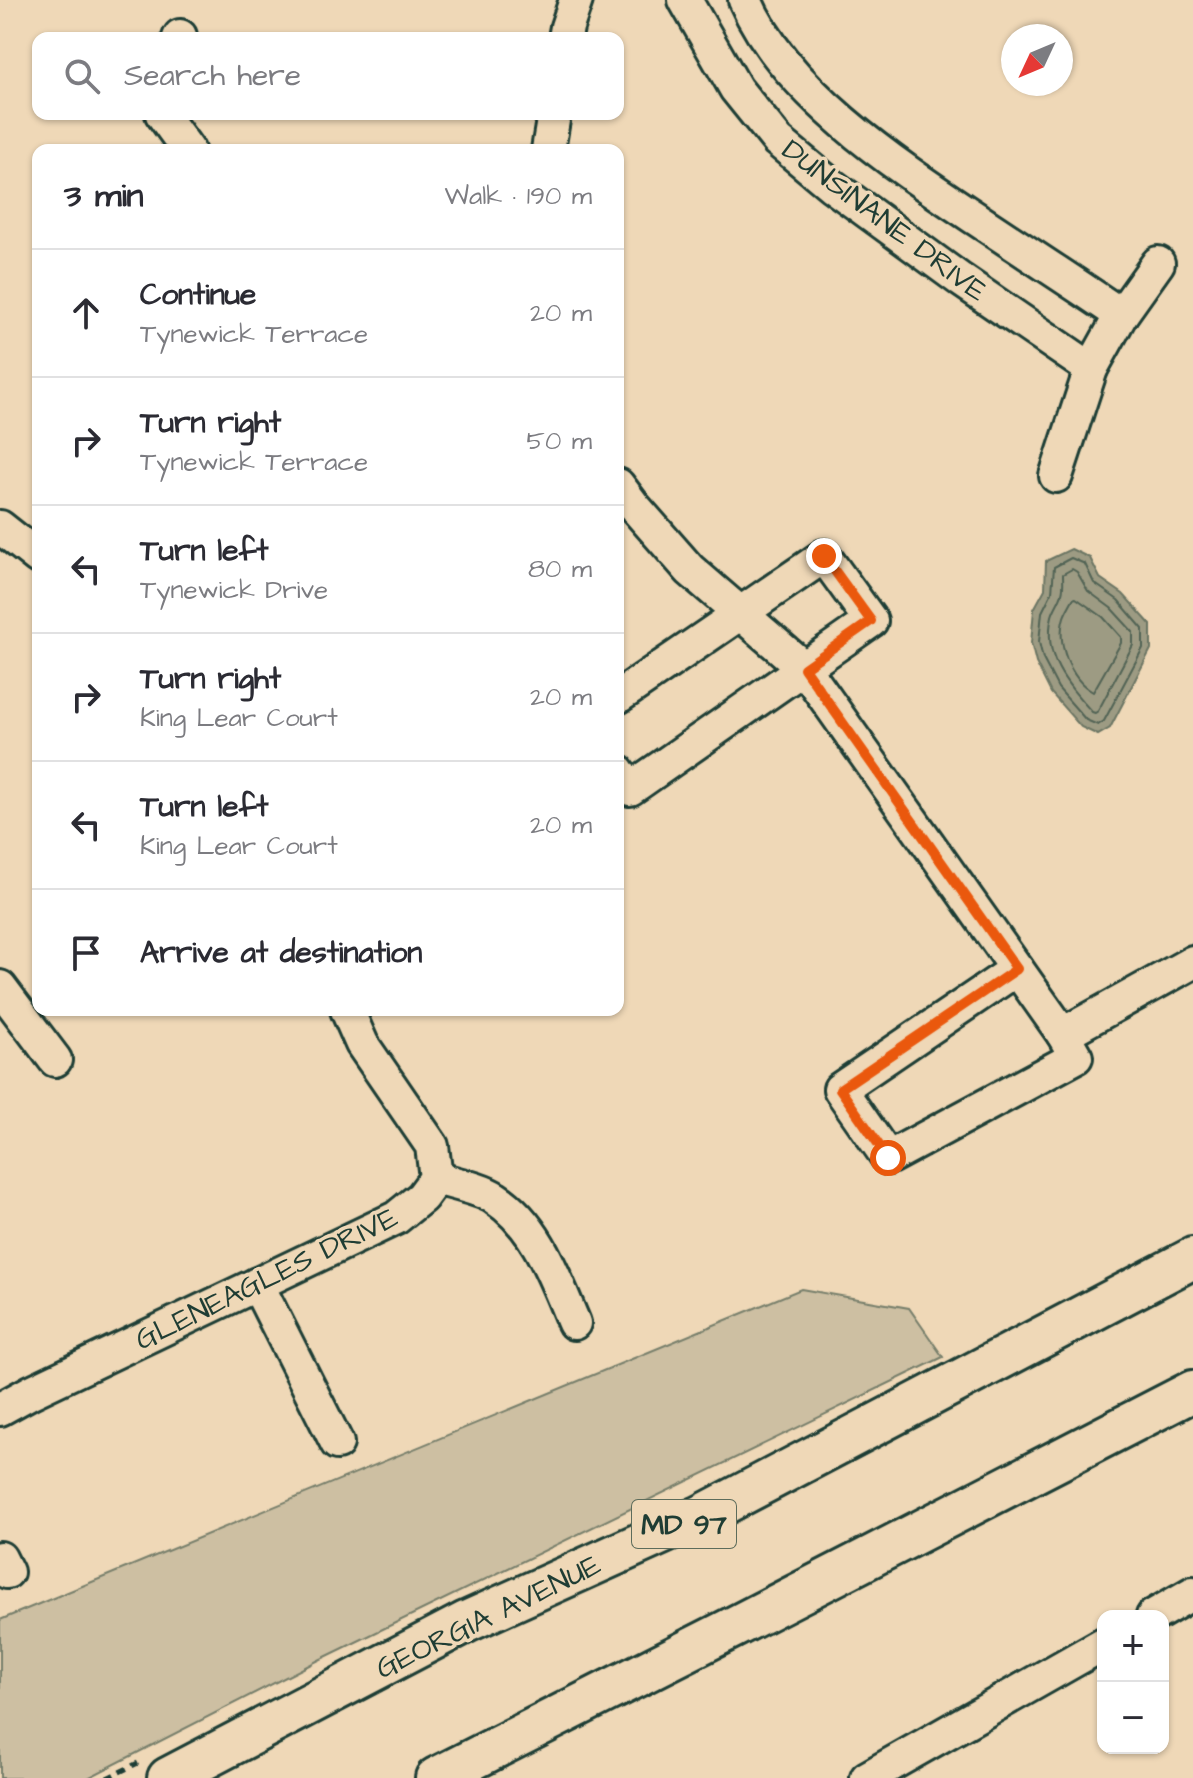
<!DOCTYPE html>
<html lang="en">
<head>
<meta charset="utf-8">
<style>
  body { margin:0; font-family:"Architects Daughter",sans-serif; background:#f7f7f7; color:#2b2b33 }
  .controls { position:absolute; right:24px; bottom:24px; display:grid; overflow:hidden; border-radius:16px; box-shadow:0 2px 6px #0004 }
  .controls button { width:72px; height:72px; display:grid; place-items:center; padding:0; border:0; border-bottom:2px solid #e1e1e2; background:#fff; color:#2b2b33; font:40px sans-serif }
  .compass { position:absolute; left:1001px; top:24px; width:72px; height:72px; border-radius:50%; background:#fff; box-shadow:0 2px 6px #0004; rotate:226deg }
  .stop { position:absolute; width:24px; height:24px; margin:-18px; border:6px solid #ea580c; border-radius:50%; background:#fff }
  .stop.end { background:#ea580c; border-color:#fff; box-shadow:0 2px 8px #0008 }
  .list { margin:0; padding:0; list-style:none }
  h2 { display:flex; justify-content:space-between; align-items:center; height:104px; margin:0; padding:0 32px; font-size:34px }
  h2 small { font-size:26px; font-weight:400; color:#7c7c81 }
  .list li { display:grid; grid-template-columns:52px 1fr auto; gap:24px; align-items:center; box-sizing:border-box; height:128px; padding:0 32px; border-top:2px solid #e1e1e2 }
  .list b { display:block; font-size:30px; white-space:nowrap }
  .list p { margin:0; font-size:26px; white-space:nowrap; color:#7c7c81 }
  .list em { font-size:26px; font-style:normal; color:#7c7c81 }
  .icon { flex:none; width:44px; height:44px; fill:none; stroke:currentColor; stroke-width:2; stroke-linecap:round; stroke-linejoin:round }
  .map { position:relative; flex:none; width:1193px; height:1778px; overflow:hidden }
  .search { position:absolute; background:#fff; box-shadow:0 2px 6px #0004; left:32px; top:32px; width:592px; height:88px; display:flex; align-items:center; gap:20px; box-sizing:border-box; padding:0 28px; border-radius:16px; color:#7c7c81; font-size:30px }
  .panel { position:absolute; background:#fff; box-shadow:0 2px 6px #0004; left:32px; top:144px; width:592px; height:872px; border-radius:16px }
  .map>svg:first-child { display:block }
  .green { fill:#cdbfa2; stroke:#767e6b; stroke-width:2 }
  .water { fill:#9d9b83; stroke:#6b7563; stroke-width:2 }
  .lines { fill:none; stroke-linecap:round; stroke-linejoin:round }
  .shore { stroke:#516354; stroke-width:2 }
  .minor-casing { stroke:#1f3d34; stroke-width:38 }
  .major-casing { stroke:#1f3d34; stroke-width:46 }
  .path { stroke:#1f3d34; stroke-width:5; stroke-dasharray:8 6; stroke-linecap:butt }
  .minor { stroke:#efd8b7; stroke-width:32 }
  .major { stroke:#efd8b7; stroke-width:40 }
  .route { stroke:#ea580c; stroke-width:10 }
  .labels { text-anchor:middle; stroke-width:7; stroke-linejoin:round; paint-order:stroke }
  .shield { fill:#efd8b7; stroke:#5d6c5b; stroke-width:2 }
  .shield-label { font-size:28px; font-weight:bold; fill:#1f3d34 }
  .street-label { font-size:30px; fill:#1f3d34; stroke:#efd8b7 }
</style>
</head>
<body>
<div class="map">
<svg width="1193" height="1778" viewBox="0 0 1193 1778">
  <rect width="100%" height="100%" fill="#efd8b7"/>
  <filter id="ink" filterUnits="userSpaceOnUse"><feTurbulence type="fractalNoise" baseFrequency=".0125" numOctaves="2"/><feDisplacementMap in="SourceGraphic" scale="16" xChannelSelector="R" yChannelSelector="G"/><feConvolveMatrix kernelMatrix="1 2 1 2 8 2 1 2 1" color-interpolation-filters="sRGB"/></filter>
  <g filter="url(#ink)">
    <polygon class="green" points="801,1289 909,1308 943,1357 319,1660 88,1778 0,1778 0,1620"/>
    <polygon class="water" points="1071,549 1090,558 1100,578 1123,594 1151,625 1151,649 1110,728 1098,735 1081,727 1051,693 1036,663 1031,643 1034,609 1045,589 1046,561"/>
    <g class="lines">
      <g class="shore">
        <polygon points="1071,558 1085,564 1094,583 1118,600 1143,629 1143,648 1104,721 1098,725 1086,720 1058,688 1043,659 1039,642 1042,612 1052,592 1054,567"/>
        <path d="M1072 569 1077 572 1088 591 1111 608 1133 632V645L1098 711 1095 713 1092 712C1067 684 1042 657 1052 616 1054 608 1060 601 1062 593 1064 587 1063 580 1063 574Z"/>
        <path d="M1076 598 1103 617 1121 637V643L1093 692C1070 679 1056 643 1064 617 1066 611 1070 605 1073 599Z"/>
      </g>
      <defs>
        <g id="minor">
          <polyline points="685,0 736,89 778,141 831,185 961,280 1091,369"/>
          <path d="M745 0C785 93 897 166 978 220 1026 252 1074 283 1121 315"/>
          <polyline points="179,38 180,36"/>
          <polyline points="565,38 567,27 576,0"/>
          <polyline points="162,114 188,150"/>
          <polyline points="548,150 554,114"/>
          <polyline points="1056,476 1091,369 1121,315 1158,263"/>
          <polyline points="618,485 633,505 690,570 804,668 1063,1034"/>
          <polyline points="0,527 38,557"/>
          <polyline points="618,697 824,556 871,621 630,789 618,771"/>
          <polyline points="1017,969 840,1089 888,1158 1076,1057 1063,1034 1193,962"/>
          <polyline points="0,987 55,1060"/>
          <path d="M436 1178C452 1183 482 1189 495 1198 538 1226 555 1279 574 1323"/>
          <polyline points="257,1284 337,1443"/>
          <polyline points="0,1409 31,1392 396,1218 422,1197 436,1178 432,1146 362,1044 347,1010"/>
          <polyline points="0,1558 7,1572"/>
          <polyline points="1153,1616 1193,1593"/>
          <polyline points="867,1778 1103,1644"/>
        </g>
        <g id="major">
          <polyline points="168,1778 466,1622 699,1517 1193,1258"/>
          <polyline points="436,1778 732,1628 1193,1391"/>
        </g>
      </defs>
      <use href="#minor" class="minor-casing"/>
      <use href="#major" class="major-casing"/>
      <polyline class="path" points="107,1778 138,1763"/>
      <use href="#minor" class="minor"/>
      <use href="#major" class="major"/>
    </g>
  </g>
  <g class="lines" filter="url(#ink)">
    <polyline class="route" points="824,556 871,621 804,668 1017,969 840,1089 888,1158"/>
  </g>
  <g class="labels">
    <rect class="shield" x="632" y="1500" width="104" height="48" rx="6"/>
    <g class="shield-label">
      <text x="684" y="1534">MD 97</text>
    </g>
    <g class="street-label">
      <text transform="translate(885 220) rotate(37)" y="10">DUNSINANE DRIVE</text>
      <text transform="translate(266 1278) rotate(-26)" y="10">GLENEAGLES DRIVE</text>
      <text transform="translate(488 1616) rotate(-26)" y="10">GEORGIA AVENUE</text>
    </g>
  </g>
</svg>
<div class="controls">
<button>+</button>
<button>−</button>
</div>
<svg class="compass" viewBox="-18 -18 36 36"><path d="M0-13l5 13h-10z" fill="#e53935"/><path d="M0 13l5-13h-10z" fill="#7c7c81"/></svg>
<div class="stop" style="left:888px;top:1158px"></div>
<div class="stop end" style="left:824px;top:556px"></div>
<div class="search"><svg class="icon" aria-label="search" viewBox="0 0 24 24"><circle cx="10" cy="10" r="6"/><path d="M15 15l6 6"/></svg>Search here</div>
<section class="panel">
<h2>3 min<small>Walk · 190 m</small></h2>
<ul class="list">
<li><svg class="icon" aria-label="ahead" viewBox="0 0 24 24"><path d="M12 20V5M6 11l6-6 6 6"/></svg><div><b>Continue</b><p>Tynewick Terrace</p></div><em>20 m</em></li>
<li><svg class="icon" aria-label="right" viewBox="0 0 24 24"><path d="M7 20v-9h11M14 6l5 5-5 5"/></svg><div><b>Turn right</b><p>Tynewick Terrace</p></div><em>50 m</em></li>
<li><svg class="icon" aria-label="left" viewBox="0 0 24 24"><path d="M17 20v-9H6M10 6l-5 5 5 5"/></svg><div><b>Turn left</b><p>Tynewick Drive</p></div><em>80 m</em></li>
<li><svg class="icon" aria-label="right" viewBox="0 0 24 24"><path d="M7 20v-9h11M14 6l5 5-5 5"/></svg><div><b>Turn right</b><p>King Lear Court</p></div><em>20 m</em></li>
<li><svg class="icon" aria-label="left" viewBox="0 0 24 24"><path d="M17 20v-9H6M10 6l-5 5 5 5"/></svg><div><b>Turn left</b><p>King Lear Court</p></div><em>20 m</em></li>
<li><svg class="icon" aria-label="arrive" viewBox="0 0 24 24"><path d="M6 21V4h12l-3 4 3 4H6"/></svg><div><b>Arrive at destination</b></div></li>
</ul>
</section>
</div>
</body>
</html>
